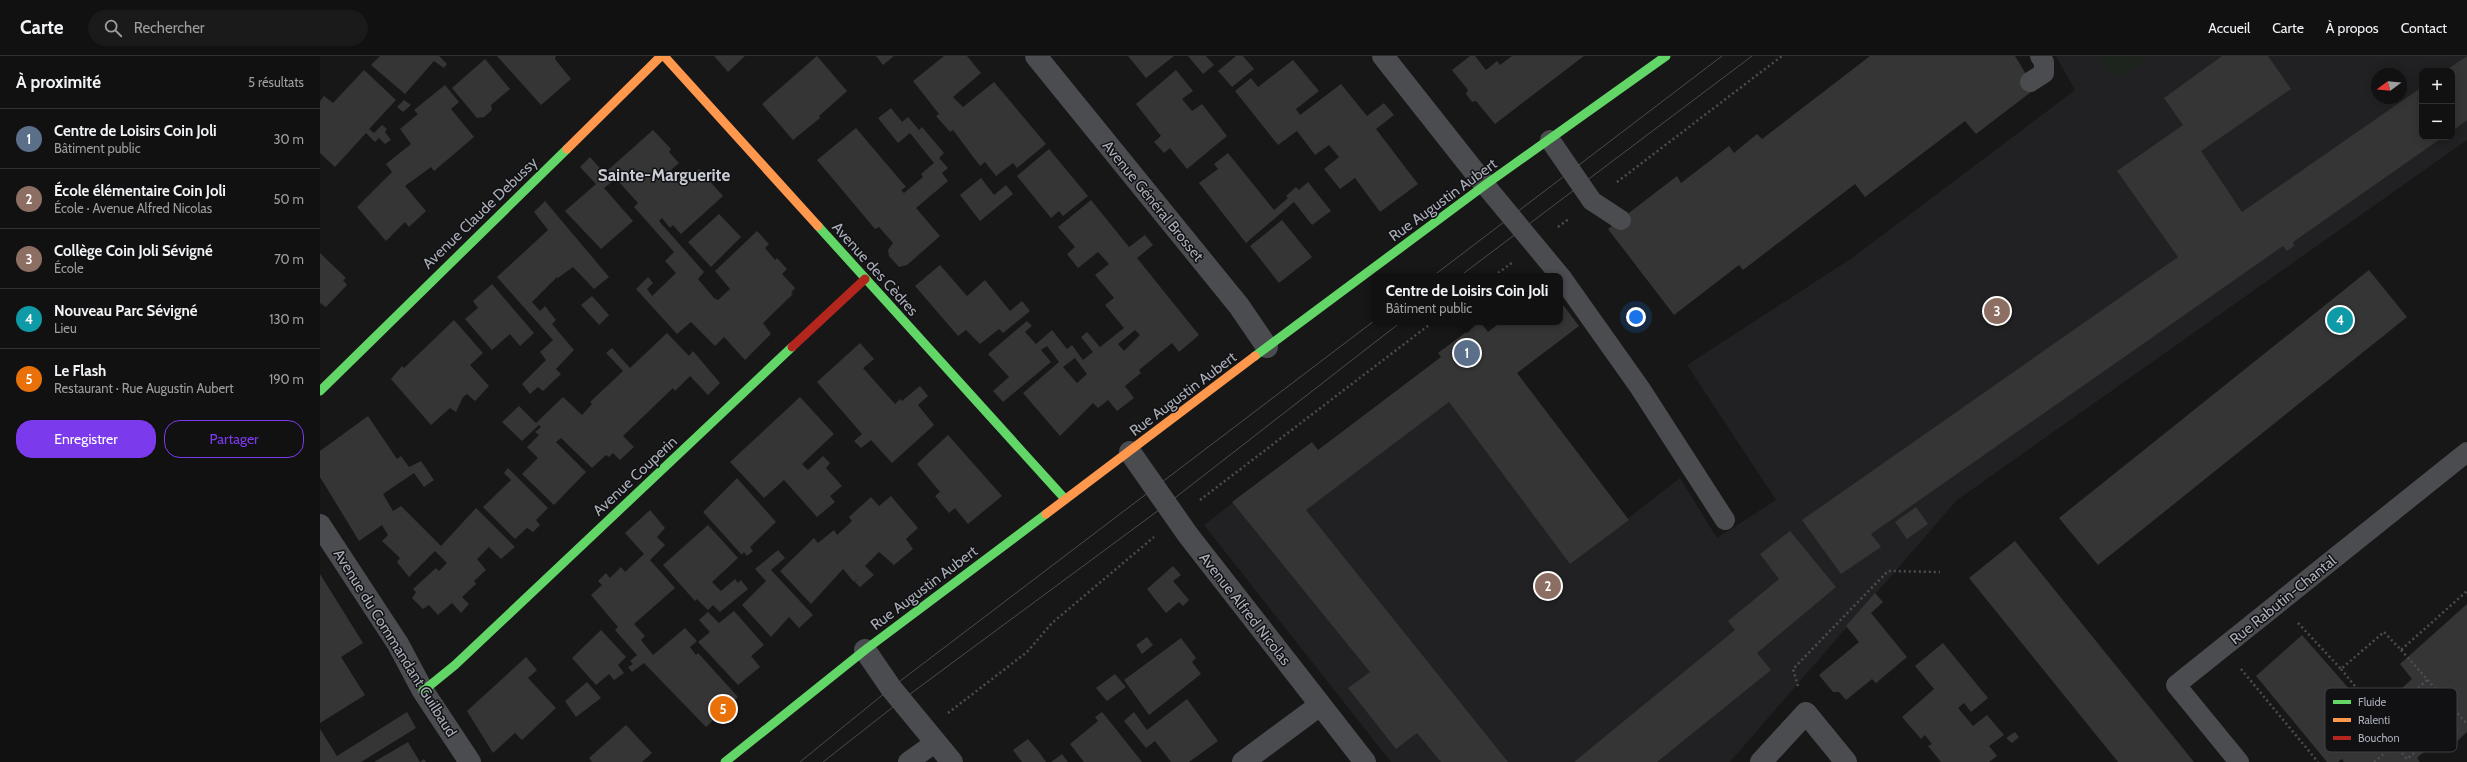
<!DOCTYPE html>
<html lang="fr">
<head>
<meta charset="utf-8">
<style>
  body { margin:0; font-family:Cabin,sans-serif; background:#1a1a1a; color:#f1f3f6 }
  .controls { position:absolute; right:12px; top:12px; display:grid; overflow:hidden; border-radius:8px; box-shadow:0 2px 10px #0003 }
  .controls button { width:36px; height:36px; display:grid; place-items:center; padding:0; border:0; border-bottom:1px solid #303131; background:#111; color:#f1f3f6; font:20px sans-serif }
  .compass { position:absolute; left:2051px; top:12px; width:36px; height:36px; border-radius:50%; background:#111; box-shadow:0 2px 10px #0003; rotate:254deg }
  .you { position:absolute; left:1316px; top:261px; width:14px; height:14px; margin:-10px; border:3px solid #fff; border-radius:50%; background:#1a73e8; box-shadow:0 0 0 6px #1a73e833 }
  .badge { display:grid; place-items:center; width:26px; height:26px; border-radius:50%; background:#7c3aed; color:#fff; font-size:13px; font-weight:700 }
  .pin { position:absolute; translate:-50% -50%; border:2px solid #fff; box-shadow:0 1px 4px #0006 }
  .popup { position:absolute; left:1051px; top:217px; width:192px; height:52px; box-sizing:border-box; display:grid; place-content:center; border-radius:8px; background:#111; filter:drop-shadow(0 1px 3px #0005); font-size:13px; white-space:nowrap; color:#9c9d9f }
  .popup b { font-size:15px; color:#f1f3f6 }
  .popup::after { content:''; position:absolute; left:50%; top:100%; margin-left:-8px; border:8px solid transparent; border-top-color:#111 }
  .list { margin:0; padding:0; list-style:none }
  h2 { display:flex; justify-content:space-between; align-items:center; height:52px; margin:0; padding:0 16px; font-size:17px }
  h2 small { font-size:13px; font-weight:400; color:#9c9d9f }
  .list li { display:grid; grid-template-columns:26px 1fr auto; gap:12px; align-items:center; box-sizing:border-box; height:60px; padding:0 16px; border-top:1px solid #303131 }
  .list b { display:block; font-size:15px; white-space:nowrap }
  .list p { margin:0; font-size:13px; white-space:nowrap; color:#9c9d9f }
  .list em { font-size:13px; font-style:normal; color:#9c9d9f }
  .actions { display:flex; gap:8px; padding:12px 16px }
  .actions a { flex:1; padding:9px 0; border:1px solid #7c3aed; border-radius:16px; text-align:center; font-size:14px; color:#7c3aed }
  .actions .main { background:#7c3aed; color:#fff }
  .icon { flex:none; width:22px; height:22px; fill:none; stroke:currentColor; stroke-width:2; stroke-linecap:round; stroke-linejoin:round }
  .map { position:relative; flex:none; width:2147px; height:706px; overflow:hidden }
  header { display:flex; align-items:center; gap:24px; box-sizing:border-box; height:56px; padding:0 20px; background:#111; border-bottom:1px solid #303131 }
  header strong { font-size:19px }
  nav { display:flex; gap:22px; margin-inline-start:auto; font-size:14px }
  .search { width:280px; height:36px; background:#1a1a1a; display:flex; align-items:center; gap:10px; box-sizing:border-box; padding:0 14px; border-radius:22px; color:#9c9d9f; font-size:15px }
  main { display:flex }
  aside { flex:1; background:#111 }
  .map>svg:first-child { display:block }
  .built { fill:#212123; fill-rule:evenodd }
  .green { fill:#1d241e }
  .building { fill:#353536; fill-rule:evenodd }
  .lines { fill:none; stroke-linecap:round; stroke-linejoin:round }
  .path { stroke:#4d4e52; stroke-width:2.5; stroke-dasharray:2 3; stroke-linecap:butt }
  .lane { stroke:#4b4c50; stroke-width:20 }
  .street { stroke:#4b4c50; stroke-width:22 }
  .fast { stroke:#63d668; stroke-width:9 }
  .slow { stroke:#ff974d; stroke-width:9 }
  .jam { stroke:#b3261e; stroke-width:9 }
  .tram { stroke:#4b4c4f; stroke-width:1 }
  .labels { text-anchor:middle; stroke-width:3; stroke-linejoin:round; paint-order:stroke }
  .street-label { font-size:15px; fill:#a8adb8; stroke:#111113 }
  .quarter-label { font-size:17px; font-weight:bold; fill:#c9ccd4; stroke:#111113 }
  .key { fill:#111113; stroke:#3e4045; stroke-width:1 }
  .key-label { font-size:11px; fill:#a8adb8 }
</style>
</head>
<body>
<header>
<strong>Carte</strong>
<div class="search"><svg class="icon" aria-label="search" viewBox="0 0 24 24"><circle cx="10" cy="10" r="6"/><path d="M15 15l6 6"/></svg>Rechercher</div>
<nav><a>Accueil</a><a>Carte</a><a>À propos</a><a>Contact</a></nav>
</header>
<main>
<aside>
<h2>À proximité<small>5 résultats</small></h2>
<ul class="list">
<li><span class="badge" style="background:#5c6f8a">1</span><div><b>Centre de Loisirs Coin Joli</b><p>Bâtiment public</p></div><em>30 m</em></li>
<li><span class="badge" style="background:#8d6e63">2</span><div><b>École élémentaire Coin Joli</b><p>École · Avenue Alfred Nicolas</p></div><em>50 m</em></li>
<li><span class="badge" style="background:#8d6e63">3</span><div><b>Collège Coin Joli Sévigné</b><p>École</p></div><em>70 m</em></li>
<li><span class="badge" style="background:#0f9aa8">4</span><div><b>Nouveau Parc Sévigné</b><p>Lieu</p></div><em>130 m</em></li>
<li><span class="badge" style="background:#e8710a">5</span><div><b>Le Flash</b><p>Restaurant · Rue Augustin Aubert</p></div><em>190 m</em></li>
</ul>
<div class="actions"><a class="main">Enregistrer</a><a>Partager</a></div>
</aside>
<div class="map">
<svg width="2147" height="706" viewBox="0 0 2147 706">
  <rect width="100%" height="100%" fill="#171717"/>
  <path class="built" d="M1736 0H2147V84L1637 444 1410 706H1071L884 469 992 386 998 394 1105 314 1250 507 1360 422 1397 482 1456 444 1367 309 1532 202 1755 34ZM2102 15H2132V81H2102ZM2057 18H2081V42H2057Z"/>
  <polygon class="green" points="1780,0 1829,0 1797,24"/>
  <g class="building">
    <polygon points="60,0 119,0 127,8 124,12 114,5 85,38 51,9"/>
    <polygon points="177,0 236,0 235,3 251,23 221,49"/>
    <polygon points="394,0 425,0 408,16"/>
    <polygon points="497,0 527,35 499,60 500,62 473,84 442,48"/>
    <polygon points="556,0 574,0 563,9"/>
    <polygon points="624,0 647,0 661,17 633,41 643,51 674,26 726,88 697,112 693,107 676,120 665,106 660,110 633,74 630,76 616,60 619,58 593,25"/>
    <polygon points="808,0 854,0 826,22"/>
    <polygon points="868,0 886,0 894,9 883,18"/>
    <polygon points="916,0 923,0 934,13 912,31 898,15"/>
    <polygon points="1150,0 1155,0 1166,14 1177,5 1180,9 1192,0 1264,0 1175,68 1156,45 1152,46 1146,38 1148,34 1132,14"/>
    <polygon points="1550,0 1695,0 1715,33 1656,78 1645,65 1545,141 1535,128 1423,214 1419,209 1354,259 1288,173 1357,120 1361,127 1409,90 1414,97 1437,78 1442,83"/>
    <polygon points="1902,0 1948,0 1971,33 1881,95 1922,156 2102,31 2102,81 2123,81 1973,186 1974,190 1967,195 1963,190 1551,478 1561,491 1521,518 1482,464 1858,201 1797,115 1863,69 1844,42"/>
    <polygon points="2147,0 2147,64 2132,75 2132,15 2125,15"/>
    <polygon points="165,3 190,33 171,49 172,54 164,61 157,62 132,32"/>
    <polygon points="973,4 999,35 976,53 980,59 1021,28 1047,60 1064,47 1074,59 1056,73 1098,128 1060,156 1035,122 1020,133 1004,113 1019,101 1009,89 995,99 977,75 958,89 915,35 931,22 938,31"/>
    <polygon points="44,14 76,44 49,73 54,77 62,69 67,73 65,76 71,84 65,88 59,82 55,86 46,77 15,111 0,97 0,45 4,40 13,47"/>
    <polygon points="856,14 873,35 862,43 872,55 882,48 907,80 867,113 850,92 844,97 834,86 841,80 816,48"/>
    <polygon points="125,29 139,46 131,53 154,81 114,115 111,111 85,130 106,155 89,171 85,166 66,185 37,151 72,116 66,108 91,88 80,73 98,58 94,54"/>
    <polygon points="84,44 91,49 83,56 77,51"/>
    <polygon points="571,52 582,66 588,61 599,74 602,71 624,97 619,102 628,112 622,117 628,125 596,152 620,180 587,209 579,211 569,200 568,194 573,187 559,171 555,173 497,104 536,72 586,131 581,134 584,137 603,121 601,118 614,107 590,77 578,87 558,62"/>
    <polygon points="333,74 351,93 349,96 359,107 351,114 364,128 379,113 403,140 361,178 353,169 350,172 342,162 339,165 384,216 378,223 394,242 398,244 410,233 395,215 437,175 449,188 445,192 455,204 457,202 467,213 462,218 475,232 471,237 473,238 443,267 451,278 425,304 404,281 395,290 371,266 357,278 316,233 328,221 333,227 327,233 332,240 356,217 345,205 354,196 314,151 318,147 288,114"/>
    <polygon points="729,93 768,140 743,160 739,155 731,162 697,120"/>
    <polygon points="908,97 954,154 968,142 966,140 976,131 979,134 988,126 1011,155 992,169 974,146 926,187 879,127 898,113 894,108"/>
    <polygon points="270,101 292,126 284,132 313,165 281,193 245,155 276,128 260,111"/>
    <polygon points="661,122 674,139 686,129 693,138 660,165 640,139"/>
    <path d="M771 144 809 191 825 179 833 189 817 202 879 279 859 296 852 287 819 314 821 317 805 330 814 342 797 355 788 344 778 352 773 347 740 380 703 337 739 306 727 290 721 294 731 306 683 346 673 335 689 321 668 298 707 265 712 270 705 276 716 288 732 274 747 293 752 289 763 304 773 296 761 281 767 276 780 291 804 272 785 249 794 242 775 219 789 208 778 196 758 212 747 198 755 191 738 171ZM815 274 820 279 804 295 798 288ZM755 302 767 318 757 327 743 311Z"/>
    <polygon points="225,145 289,221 274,233 253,211 238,222 237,221 212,246 220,255 225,250 236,264 232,268 254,294 236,313 241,318 223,335 218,331 210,338 202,328 226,304 220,296 233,284 177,221 228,174 214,156"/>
    <polygon points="399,158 421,181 391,211 368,186"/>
    <polygon points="962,164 992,201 959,227 930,190"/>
    <polygon points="0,197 26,222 23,224 27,229 6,251 0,247"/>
    <polygon points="620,209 647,240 665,224 690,255 702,245 710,255 683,277 679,273 660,288 646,274 638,280 595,230"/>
    <polygon points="2049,214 2087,261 1778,509 1739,462"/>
    <polygon points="172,228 214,277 200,290 190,278 172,294 145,263 158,252 153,245"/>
    <polygon points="272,240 289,259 279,269 261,249"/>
    <polygon points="1240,245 1259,270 1197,317 1309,464 1250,508 1129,346 986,454 1188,706 1121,706 1097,677 1076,693 1028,632 1050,616 912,446 992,386 998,394 1121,301 1118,297 1157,268 1156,266 1160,266 1168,276 1181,266 1240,266"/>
    <polygon points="134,264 163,297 150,309 169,330 155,345 147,338 143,341 136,356 130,352 111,369 71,323 82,310 84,312"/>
    <polygon points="347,277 369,300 373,295 400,327 388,339 370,320 355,335 353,332 303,380 314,391 300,404 293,397 289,401 286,399 272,412 241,382 236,386 266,416 234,449 202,418 218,402 207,391 219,379 215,376 221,371 219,369 202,385 182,366 199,350 216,367 243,341 262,359 272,348 270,346 303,315 286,297 292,292 310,312"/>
    <polygon points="540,287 554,303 543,312 575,348 580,343 582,345 600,330 608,340 598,349 614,369 572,407 551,384 541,392 534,385 542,378 497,326"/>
    <polygon points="480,341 514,378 482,408 488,414 503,400 510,407 506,412 522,430 510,440 515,446 497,461 464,424 444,442 410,406"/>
    <polygon points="48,360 77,403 81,400 89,411 101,405 114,424 104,431 94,417 63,438 73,455 81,450 121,490 156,452 195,491 181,503 169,491 157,503 166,514 154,525 156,528 142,541 149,548 141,557 132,547 118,559 109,549 103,553 92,542 96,536 93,533 116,512 119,515 127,507 115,495 89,521 77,506 80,502 62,485 68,479 62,469 39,485 0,421 0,395"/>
    <polygon points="628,379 682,440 648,468 635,452 629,457 619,445 615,440 620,436 597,408"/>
    <polygon points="188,412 228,452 216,464 220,469 213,476 207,472 195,483 163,451 191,424 184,417"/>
    <polygon points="417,422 456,466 430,491 433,495 427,500 424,496 422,499 383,456"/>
    <polygon points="571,440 598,472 586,483 593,493 574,509 559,496 545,510 554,519 540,531 535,526 539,522 534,526 523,513 491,548 460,515 494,482 498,487 514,474 517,479 532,465 529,461 551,441 559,450"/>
    <polygon points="1596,451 1608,468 1587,483 1575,466"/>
    <polygon points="330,454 345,472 337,481 345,489 330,504 355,532 314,568 325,580 321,584 333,599 365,572 377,585 370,591 376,599 378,597 418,641 386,671 324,607 312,616 308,611 313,608 310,605 317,599 295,574 298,571 271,539 282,529 278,525 286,517 290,522 301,511 305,516 324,498 305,477"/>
    <polygon points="388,469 418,502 392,526 401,535 415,523 418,527 421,524 428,533 400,556 393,549 388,554 377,543 375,545 343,509"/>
    <polygon points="1470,475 1516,531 1437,597 1451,614 1337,706 1254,706 1415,574 1408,565 1459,523 1440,498"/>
    <polygon points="1695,485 1874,706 1798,706 1649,522"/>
    <polygon points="458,494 465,502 451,514 493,559 479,572 469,561 451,581 422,549 446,525 435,513"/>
    <polygon points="853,510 861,519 853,525 869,544 863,550 859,546 846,557 827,533"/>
    <polygon points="0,518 43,587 21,601 45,639 0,667"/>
    <polygon points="1555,537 1563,546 1551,557 1587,601 1556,627 1552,623 1526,644 1519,636 1513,636 1499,619 1539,586 1526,570"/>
    <polygon points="2147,548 2147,676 2133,689 2124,678 2097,702 2100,706 2024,706 2022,703 2018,706 2007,706 1936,620 1982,579 2052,659 2092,623 2080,608"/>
    <polygon points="414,555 444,589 431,600 440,611 418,629 378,586 390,576 379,564 388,556 399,567"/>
    <polygon points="281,574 306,601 298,609 304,617 294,624 289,618 276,629 252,602"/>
    <polygon points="827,581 833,589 822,598 816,589"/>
    <polygon points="861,582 876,602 872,606 881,618 829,659 804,624"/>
    <polygon points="1623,587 1668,642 1651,656 1644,647 1638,652 1653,670 1667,659 1684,679 1669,690 1677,700 1669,706 1621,706 1608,690 1612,688 1605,679 1601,683 1582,661 1614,633 1595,610"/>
    <polygon points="206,601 217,614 208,622 236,652 202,684 195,677 173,697 147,655"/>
    <polygon points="795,618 806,631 787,645 776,632"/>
    <polygon points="267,626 281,642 256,661 245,645"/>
    <polygon points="867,643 898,685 869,706 851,706 835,685 826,692 804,665 814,656 827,674"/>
    <polygon points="87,656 96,672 41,706 0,706 0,673 17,700"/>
    <polygon points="782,656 791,667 822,706 764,706 750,688 778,665 775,661"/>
    <polygon points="306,669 332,697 322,706 272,706 269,702"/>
    <polygon points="1695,676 1699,681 1692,687 1686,682"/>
    <polygon points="708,683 719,696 726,706 702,706 693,694"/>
    <polygon points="88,686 100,706 104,703 106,706 54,706"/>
    <polygon points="742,698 748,706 731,706"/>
  </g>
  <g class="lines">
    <g class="path">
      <polyline points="1297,126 1462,0"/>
      <polyline points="1238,171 1250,162"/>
      <polyline points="1174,220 1193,206"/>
      <polyline points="880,444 1113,266"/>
      <polyline points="1978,567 2021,613 2064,576 2081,594 2147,535"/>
      <polyline points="2081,594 2147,668"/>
      <polyline points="1921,613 1998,706"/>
      <polyline points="2021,613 2062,663"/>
      <polyline points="2107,624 2057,668 2087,703 2138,659"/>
      <polyline points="1478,630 1473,613 1568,515 1620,516"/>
      <polyline points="628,657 707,596 732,567 834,481"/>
      <polyline points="2054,706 2075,688"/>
    </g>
    <g class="lane">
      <polyline points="1710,26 1724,17 1724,6 1720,0"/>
      <polyline points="1230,84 1272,145 1301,164"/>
      <polyline points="1165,129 1242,222 1320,332 1405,464"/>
      <polyline points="588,706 616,686"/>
      <polyline points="1919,706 1856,629 2147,396"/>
    </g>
    <g class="street">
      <polyline points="716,0 919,250 947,291"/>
      <polyline points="1063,0 1165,129"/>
      <polyline points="810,396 868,479 1045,706"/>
      <polyline points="0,469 78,588 103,635 150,706"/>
      <polyline points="545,594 571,632 632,706"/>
      <polyline points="923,706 1000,649"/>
      <polyline points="1441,706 1486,657 1526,706"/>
    </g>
    <g class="fast">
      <polyline points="498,170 745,443"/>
      <polyline points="935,300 1165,129 1346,0"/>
      <polyline points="0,335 247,93"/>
      <polyline points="103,635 135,609 472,291"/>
      <polyline points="405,706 545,594 726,458"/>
    </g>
    <g class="slow">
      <polyline points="344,0 498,170"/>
      <polyline points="247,93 341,0"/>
      <polyline points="726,458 935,300"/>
    </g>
    <polyline class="jam" points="472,291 545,223"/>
    <g class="tram">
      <polyline points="1113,220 1402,0"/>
      <polyline points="1140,220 1432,0"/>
      <polyline points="480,706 571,632 1054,265"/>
      <polyline points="503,706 582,644 847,448 1081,266"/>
    </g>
  </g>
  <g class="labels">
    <g class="street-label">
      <text transform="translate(1123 144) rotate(-36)" y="5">Rue Augustin Aubert</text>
      <text transform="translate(833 145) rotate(51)" y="5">Avenue Général Brosset</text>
      <text transform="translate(160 157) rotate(-44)" y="5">Avenue Claude Debussy</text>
      <text transform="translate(555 213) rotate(48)" y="5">Avenue des Cèdres</text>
      <text transform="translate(863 338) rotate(-37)" y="5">Rue Augustin Aubert</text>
      <text transform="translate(315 420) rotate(-43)" y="5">Avenue Couperin</text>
      <text transform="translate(604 532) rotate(-37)" y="5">Rue Augustin Aubert</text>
      <text transform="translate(1963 544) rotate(-39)" y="5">Rue Rabutin-Chantal</text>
      <text transform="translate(925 553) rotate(52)" y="5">Avenue Alfred Nicolas</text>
      <text transform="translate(75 587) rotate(58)" y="5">Avenue du Commandant Guilbaud</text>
    </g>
    <g class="quarter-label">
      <text x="344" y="125">Sainte-Marguerite</text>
    </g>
  </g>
  <rect x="2005" y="632" width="132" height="64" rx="6" class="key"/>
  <rect x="2013" y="644" width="18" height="4" fill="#63d668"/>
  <rect x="2013" y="662" width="18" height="4" fill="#ff974d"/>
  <rect x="2013" y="680" width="18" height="4" fill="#b3261e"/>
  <g class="key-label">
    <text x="2038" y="650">Fluide</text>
    <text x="2038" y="668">Ralenti</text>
    <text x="2038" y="686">Bouchon</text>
  </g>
</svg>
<div class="controls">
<button>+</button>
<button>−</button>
</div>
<svg class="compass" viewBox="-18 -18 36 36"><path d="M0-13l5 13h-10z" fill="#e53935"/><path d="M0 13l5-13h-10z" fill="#9c9d9f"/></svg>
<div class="you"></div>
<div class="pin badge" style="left:1147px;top:297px;background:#5c6f8a">1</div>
<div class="popup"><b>Centre de Loisirs Coin Joli</b>Bâtiment public</div>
<div class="pin badge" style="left:1228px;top:530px;background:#8d6e63">2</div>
<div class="pin badge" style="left:1677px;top:255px;background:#8d6e63">3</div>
<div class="pin badge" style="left:2020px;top:264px;background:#0f9aa8">4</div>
<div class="pin badge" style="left:403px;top:653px;background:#e8710a">5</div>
</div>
</main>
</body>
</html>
